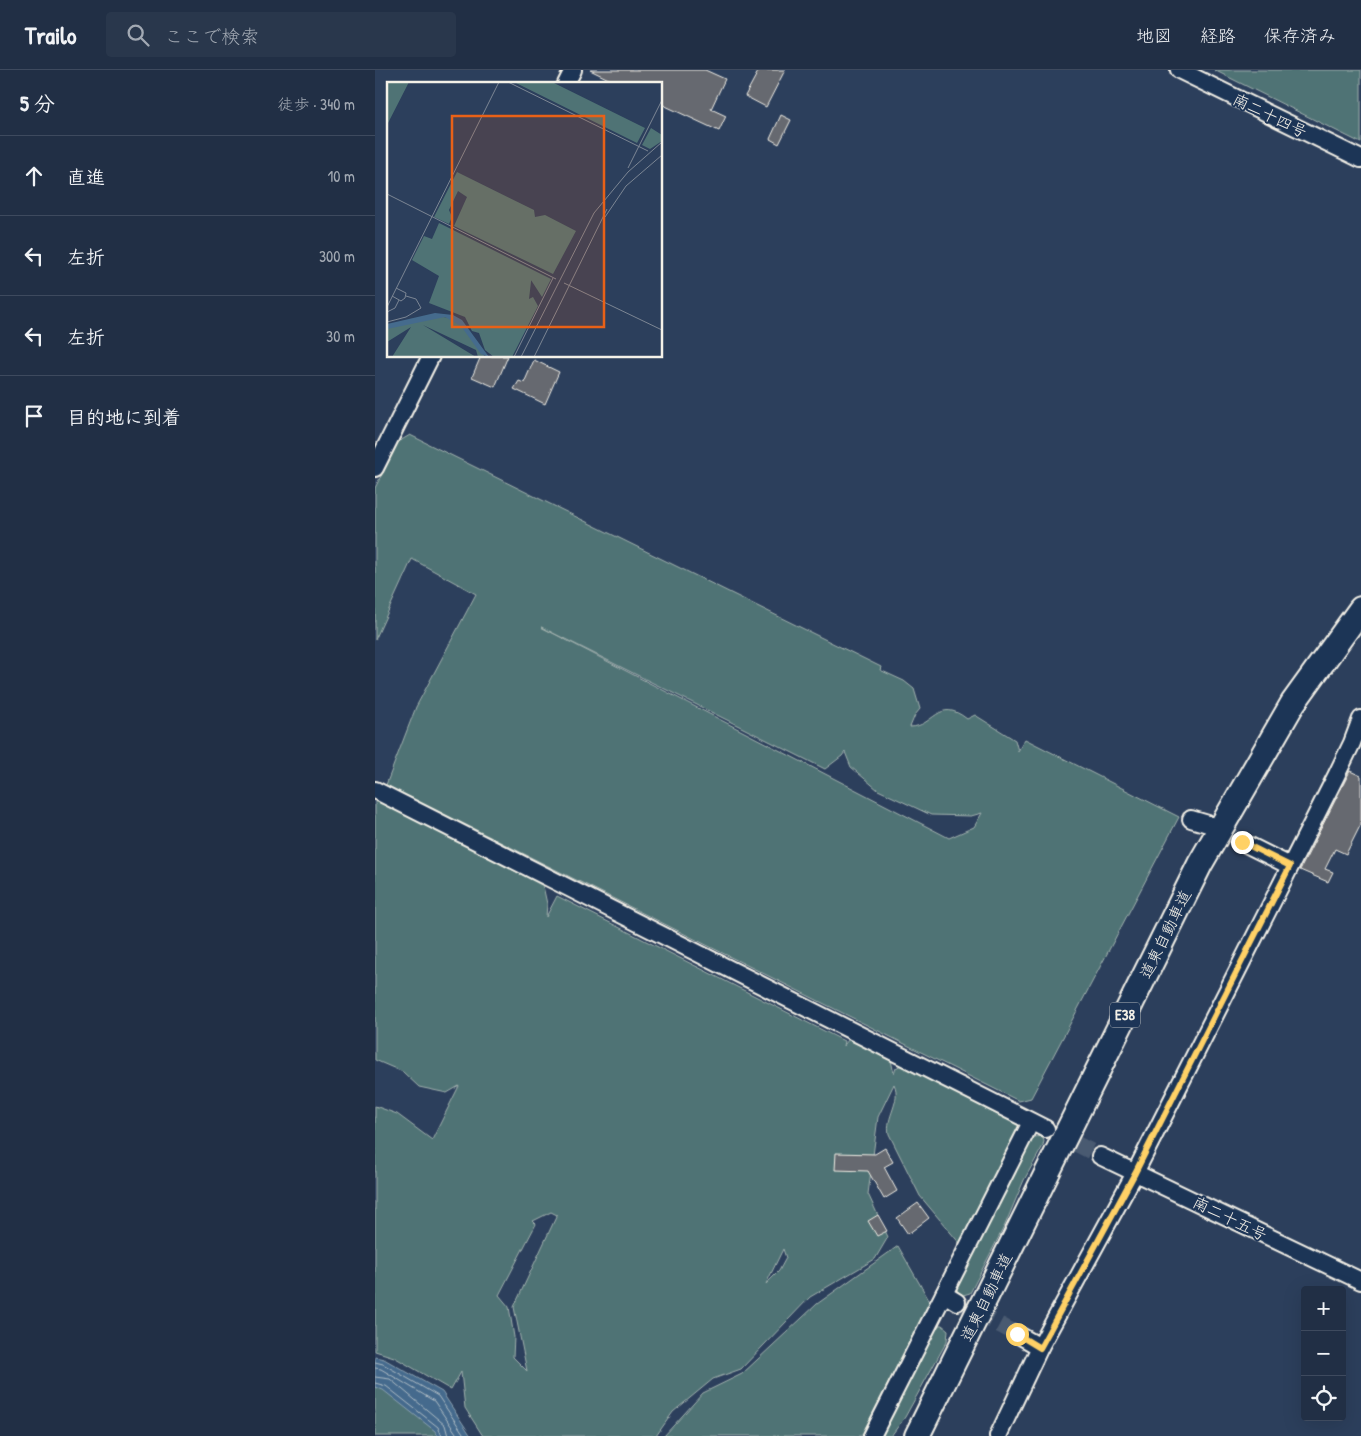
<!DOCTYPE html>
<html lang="ja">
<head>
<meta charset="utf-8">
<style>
  body { margin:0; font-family:"Patrick Hand","Klee One",sans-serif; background:#29374c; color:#f1f3f6 }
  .controls { position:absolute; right:15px; bottom:15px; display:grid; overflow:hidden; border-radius:5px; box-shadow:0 5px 20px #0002 }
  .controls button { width:45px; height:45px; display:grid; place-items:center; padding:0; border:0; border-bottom:1px solid #3e4a5e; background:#212f45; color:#f1f3f6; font:25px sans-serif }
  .stop { position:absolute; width:15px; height:15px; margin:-11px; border:4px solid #ffd166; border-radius:50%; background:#fff }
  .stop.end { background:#ffd166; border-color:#fff; box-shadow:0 1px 5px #0008 }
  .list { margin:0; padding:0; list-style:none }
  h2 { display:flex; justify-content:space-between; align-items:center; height:65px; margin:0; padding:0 20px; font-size:21px }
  h2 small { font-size:16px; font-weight:400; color:#a2a9b3 }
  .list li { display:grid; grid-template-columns:32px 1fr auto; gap:15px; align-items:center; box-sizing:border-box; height:80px; padding:0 20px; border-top:1px solid #3e4a5e }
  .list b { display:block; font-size:19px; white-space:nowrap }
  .list em { font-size:16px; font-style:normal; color:#a2a9b3 }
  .icon { flex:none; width:28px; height:28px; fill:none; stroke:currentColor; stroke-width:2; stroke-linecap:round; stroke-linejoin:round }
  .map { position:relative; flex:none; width:986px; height:1366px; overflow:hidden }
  header { display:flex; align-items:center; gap:30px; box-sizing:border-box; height:70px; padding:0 25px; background:#212f45; border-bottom:1px solid #3e4a5e }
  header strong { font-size:24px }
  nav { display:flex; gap:28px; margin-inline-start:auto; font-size:18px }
  .search { width:350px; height:45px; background:#29374c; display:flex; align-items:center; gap:12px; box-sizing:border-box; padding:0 18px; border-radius:5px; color:#a2a9b3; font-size:19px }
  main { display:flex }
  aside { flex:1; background:#212f45 }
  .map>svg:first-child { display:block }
  .green { fill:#4f7375; stroke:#a2b2ae; fill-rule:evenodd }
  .water { fill:#456b8d; stroke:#8ba1b1 }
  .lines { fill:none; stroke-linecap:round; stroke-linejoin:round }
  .shore { stroke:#aebbc4; stroke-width:1 }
  .building { fill:#666970; stroke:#f4f1e8 }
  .minor-tunnel { stroke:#4a5a71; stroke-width:16; stroke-dasharray:16 8; stroke-linecap:butt }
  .minor-casing { stroke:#f4f1e8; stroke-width:20 }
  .highway-casing { stroke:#f4f1e8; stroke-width:28 }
  .minor { stroke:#1d3557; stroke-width:16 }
  .highway { stroke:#1d3557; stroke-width:24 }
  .route { stroke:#ffd166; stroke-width:6 }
  .labels { text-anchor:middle; stroke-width:4; stroke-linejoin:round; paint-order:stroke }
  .shield { fill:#1d3557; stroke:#b4b9bc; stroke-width:1 }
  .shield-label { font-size:15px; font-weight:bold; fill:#f4f1e8 }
  .street-label { font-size:16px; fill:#f4f1e8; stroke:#1d3557 }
  .inset-road { fill:none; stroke:#7c8694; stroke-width:1 }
  .view { fill:#e96117; fill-opacity:0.15; stroke:#e96117; stroke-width:2.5 }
  .inset-edge { fill:none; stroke:#f4f1e8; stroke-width:2.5 }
</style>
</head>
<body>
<header>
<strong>Trailo</strong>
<div class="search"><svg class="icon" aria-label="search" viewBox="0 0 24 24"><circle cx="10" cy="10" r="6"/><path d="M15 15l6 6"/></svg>ここで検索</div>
<nav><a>地図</a><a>経路</a><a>保存済み</a></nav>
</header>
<main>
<aside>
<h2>5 分<small>徒歩 · 340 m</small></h2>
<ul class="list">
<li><svg class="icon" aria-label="ahead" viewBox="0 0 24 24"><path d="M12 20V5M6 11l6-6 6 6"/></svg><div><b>直進</b></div><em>10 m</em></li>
<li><svg class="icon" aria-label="left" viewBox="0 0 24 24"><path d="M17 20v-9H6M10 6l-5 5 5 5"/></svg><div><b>左折</b></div><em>300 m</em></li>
<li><svg class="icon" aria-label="left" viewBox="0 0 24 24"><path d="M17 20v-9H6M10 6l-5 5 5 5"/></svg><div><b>左折</b></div><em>30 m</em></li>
<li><svg class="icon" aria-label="arrive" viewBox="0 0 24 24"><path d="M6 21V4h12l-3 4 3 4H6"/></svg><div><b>目的地に到着</b></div></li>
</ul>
</aside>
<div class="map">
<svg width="986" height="1366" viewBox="0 0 986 1366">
  <rect width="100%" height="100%" fill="#2c3f5c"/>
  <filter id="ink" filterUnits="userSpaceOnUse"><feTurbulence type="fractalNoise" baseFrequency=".02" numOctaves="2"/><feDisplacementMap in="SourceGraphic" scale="10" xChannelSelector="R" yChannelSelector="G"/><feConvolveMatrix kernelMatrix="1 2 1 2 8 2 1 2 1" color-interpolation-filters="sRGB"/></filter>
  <g filter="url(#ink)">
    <g class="green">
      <polygon points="839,0 986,0 986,73"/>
      <path d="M35 365 506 597 505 600 529 611 539 619 545 639 540 645 535 657C559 657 563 626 592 649L600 645 640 670 643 681 650 669 804 747 656 1028 644 1031 11 715 41 637 101 524 37 489 0 570V418L23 372ZM166 557 450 699 467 686 470 682 476 697 503 720 556 745 596 746 607 743 599 757 574 768Z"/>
      <path d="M0 730 37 747 168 816 172 834 171 847 182 826 469 971 468 976 475 968 516 990 519 1004 521 998 531 992 638 1048 644 1055 641 1065 586 1175 545 1126 514 1064C510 1047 527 1031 519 1014L503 1047 493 1124 513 1167 500 1189 435 1227 366 1299 338 1309 298 1342 281 1366H108L90 1338 86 1302 76 1320 19 1287 0 1281V1036L22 1044 57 1070 84 1016 72 1023 44 1017 28 1002 0 990ZM176 1142 182 1145 139 1237 152 1301 138 1287 139 1267 134 1237 124 1225 161 1154 158 1151ZM408 1179 411 1188 404 1201 391 1214Z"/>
      <polygon points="667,1066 669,1071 668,1076 649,1110 630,1155 595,1223 588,1225 583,1222 581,1216 654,1070 660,1067"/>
      <polygon points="523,1176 555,1232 486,1366 289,1366 328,1323 367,1304 442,1234"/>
      <polygon points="560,1255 567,1255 573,1260 572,1271 530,1347 516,1366 505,1366"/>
      <polygon points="0,1310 71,1366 0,1366"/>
    </g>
    <polygon class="water" points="0,1287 9,1289 67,1322 96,1366 63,1366 60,1361 8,1320 0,1317"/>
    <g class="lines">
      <g class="shore">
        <polyline points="0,1292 8,1294 63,1326 90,1366"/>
        <polyline points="0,1298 6,1299 59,1331 83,1366"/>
        <polyline points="0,1307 15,1309 70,1355 73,1366"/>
        <polyline points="0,1313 11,1316 63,1357 67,1366"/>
      </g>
    </g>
    <g class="building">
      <polygon points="215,0 330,0 350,9 336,39 351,46 344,61 286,34 286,14 244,14"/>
      <polygon points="384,0 410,0 391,37 370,26"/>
      <polygon points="406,45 416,50 404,74 395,69"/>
      <polygon points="106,286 133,286 120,317 97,307"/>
      <polygon points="159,290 184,302 170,334 139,319 144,311 149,313"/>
      <polygon points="975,701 986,706 986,754 971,784 960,779 950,799 958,802 953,812 925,800"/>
      <polygon points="510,1078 518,1092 509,1097 522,1121 509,1129 493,1101 460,1100 461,1083 500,1084"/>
      <polygon points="543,1133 554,1148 533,1164 522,1148"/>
      <polygon points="503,1145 512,1161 502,1166 493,1151"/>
    </g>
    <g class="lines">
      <g class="minor-tunnel">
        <polyline points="835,755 867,772"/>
        <polyline points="680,1063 725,1086"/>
        <polyline points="582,1232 642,1264"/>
      </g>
      <defs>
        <g id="minor">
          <polyline points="804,0 986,89"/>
          <polyline points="191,14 198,0"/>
          <polyline points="0,398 56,286"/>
          <polyline points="0,720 671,1059"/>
          <polyline points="816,749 833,754"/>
          <polyline points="867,772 915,796"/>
          <polyline points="725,1086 986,1211"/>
          <polyline points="569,1224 582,1232"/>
          <polyline points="642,1264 665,1277"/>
          <polyline points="497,1366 656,1052"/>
          <polyline points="623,1366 665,1277 760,1103 961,706 977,673 986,649"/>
        </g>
        <polyline id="highway" points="542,1366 825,794 918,633 986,539"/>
      </defs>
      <use href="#minor" class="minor-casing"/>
      <use href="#highway" class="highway-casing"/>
      <use href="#minor" class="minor"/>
      <use href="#highway" class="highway"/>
    </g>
  </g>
  <g class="lines" filter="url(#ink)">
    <polyline class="route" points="642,1264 665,1278 760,1103 915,796 867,772"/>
  </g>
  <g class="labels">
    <rect class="shield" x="735" y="932.5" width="30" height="25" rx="4"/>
    <g class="shield-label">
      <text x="750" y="950">E38</text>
    </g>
    <g class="street-label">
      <text transform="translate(895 45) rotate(26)" y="6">南二十四号</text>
      <text transform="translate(790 864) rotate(-64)" y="6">道東自動車道</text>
      <text transform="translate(855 1148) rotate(26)" y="6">南二十五号</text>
      <text transform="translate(611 1227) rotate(-64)" y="6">道東自動車道</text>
    </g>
  </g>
  <g transform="translate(12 12)">
    <rect width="275" height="275" fill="#2c3f5c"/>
    <path d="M0 0H22L0 43ZM127 0H165L258 46 250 61ZM264 46 275 53V59L263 67 255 63ZM70 90 147 128 148 135 158 133 189 149 166 192 67 144 80 115 71 109 62 128 65 135 62 142 47 135ZM52 141 164 197 155 215 144 198 145 191 142 217 146 215 151 224 125 275H107L98 268 92 251 85 249 78 235 42 221 52 194 25 178 37 154 45 157ZM48 234 65 236 74 242 98 275H91L89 268 36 243 89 275H5L24 245 0 260V245Z" fill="#4f7375"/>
    <path d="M48 231 66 233 75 238 102 275 94 272 74 244 58 235 0 247V242Z" fill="#456b8d"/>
    <path class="inset-road" d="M121 0 261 69M241 86 275 18M0 112 169 197M218 135 239 104 275 73M177 201 275 248M5 214 14 219 18 216 19 211 9 206M0 225 112 0M0 230 8 226 12 218M0 240 19 235 34 226 29 217 19 214M127 275 166 196M134 275 207 131 241 90 275 60M147 275 220 127"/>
    <path class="view" d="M65 34H217V245H65Z"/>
    <rect width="275" height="275" class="inset-edge"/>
  </g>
</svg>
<div class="controls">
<button>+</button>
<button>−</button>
<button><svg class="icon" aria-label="locate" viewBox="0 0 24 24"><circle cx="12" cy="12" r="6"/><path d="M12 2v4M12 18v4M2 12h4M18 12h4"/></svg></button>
</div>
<div class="stop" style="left:642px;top:1264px"></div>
<div class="stop end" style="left:867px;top:772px"></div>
</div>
</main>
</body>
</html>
